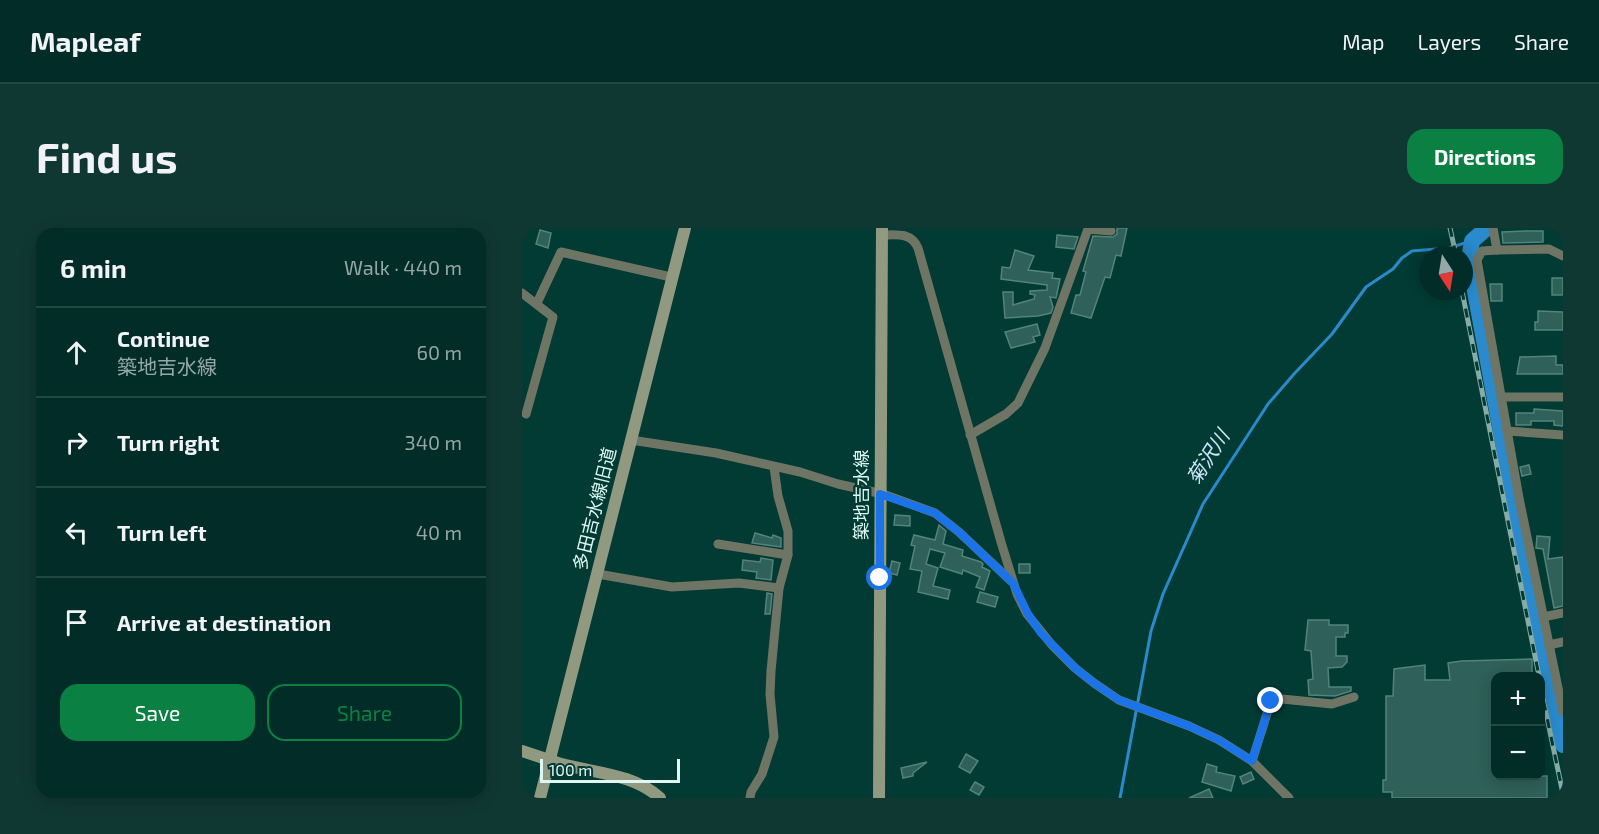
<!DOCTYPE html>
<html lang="en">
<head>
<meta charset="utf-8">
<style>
  body { margin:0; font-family:"Exo 2","Noto Sans JP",sans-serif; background:#103833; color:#f1f3f6 }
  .controls { position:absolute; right:18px; bottom:18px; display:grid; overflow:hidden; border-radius:12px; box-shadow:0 3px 15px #0003 }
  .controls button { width:54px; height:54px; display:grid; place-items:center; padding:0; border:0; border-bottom:2px solid #234844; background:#022c27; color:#f1f3f6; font:30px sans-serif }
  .compass { position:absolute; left:897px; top:18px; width:54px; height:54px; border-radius:50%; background:#022c27; box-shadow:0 3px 15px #0003; rotate:168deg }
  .scale { position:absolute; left:18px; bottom:15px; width:140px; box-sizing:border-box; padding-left:6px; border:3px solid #def7f2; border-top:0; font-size:16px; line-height:21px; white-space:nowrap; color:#def7f2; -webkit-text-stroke:4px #023a34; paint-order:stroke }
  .stop { position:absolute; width:18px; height:18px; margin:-14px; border:4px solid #1a73e8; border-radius:50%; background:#fff }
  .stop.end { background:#1a73e8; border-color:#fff; box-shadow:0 2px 6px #0008 }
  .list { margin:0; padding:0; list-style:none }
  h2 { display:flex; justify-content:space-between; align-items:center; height:78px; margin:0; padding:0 24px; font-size:26px }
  h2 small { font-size:20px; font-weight:400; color:#96a7a7 }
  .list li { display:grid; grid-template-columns:39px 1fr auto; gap:18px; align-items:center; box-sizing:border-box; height:90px; padding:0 24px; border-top:2px solid #234844 }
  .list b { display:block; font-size:22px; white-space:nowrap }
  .list p { margin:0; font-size:20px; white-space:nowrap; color:#96a7a7 }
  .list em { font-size:20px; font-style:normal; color:#96a7a7 }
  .actions { display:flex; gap:12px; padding:18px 24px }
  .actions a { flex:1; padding:14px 0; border:2px solid #0b8043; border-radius:18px; text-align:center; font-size:21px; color:#0b8043 }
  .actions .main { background:#0b8043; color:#fff }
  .icon { flex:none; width:33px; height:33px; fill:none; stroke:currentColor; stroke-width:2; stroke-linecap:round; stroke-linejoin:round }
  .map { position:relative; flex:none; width:1041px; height:570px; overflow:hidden; border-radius:18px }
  header { display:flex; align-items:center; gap:36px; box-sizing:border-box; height:84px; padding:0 30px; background:#022c27; border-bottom:2px solid #234844 }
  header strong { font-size:28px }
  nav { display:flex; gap:33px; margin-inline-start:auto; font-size:21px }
  .intro { display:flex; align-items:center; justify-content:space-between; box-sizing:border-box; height:144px; padding:0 36px }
  h1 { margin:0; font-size:42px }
  .button { padding:15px 27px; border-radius:18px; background:#0b8043; color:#fff; font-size:21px; font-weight:700 }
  main { display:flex; gap:36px; padding:0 36px }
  aside { flex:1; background:#022c27; border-radius:18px; box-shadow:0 3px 15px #0003 }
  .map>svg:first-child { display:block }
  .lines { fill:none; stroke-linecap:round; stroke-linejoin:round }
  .stream { stroke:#2a8acb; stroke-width:3 }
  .river { stroke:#2a8acb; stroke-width:16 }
  .building { fill:#2f6059; stroke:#52847c; stroke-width:1.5 }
  .street { stroke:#6f7565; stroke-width:9 }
  .secondary { stroke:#919a81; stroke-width:12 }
  .rail-casing { stroke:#87aca7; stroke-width:5 }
  .rail { stroke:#023a34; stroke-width:3; stroke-dasharray:9; stroke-linecap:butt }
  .route { stroke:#1a73e8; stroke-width:8 }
  .labels { text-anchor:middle; stroke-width:5; stroke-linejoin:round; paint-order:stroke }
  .street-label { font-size:18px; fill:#def7f2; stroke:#023a34 }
  .water-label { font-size:20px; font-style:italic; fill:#cee7fc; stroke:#023a34 }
</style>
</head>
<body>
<header>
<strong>Mapleaf</strong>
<nav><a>Map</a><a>Layers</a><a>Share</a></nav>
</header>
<div class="intro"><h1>Find us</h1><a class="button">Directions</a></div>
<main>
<aside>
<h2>6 min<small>Walk · 440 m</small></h2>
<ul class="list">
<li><svg class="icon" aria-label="ahead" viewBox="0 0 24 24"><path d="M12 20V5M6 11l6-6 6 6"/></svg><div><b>Continue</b><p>築地吉水線</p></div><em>60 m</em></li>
<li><svg class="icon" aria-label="right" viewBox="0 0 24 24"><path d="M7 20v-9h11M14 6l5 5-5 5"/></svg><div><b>Turn right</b></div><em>340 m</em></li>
<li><svg class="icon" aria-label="left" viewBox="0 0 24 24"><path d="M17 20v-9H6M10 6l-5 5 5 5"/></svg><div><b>Turn left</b></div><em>40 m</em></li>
<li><svg class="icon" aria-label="arrive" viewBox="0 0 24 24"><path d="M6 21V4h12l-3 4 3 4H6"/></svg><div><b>Arrive at destination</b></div></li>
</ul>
<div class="actions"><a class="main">Save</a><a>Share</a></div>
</aside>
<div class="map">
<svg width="1041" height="570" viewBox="0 0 1041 570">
  <rect width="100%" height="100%" fill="#023a34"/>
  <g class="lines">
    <polyline class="stream" points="598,570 629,403 641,366 681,276 746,176 772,146 810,106 844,59 871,41 880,30 890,23 926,20 950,13"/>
    <polyline class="river" points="965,0 950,13 947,31 989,258 1041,517"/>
  </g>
  <g class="building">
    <polygon points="595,0 605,0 599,28 594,27 588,50 583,49 569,90 549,85 554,67 558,67 564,44 561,43 571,8 591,9 595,6"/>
    <polygon points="18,2 29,5 26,20 14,16"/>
    <polygon points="1003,3 1021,3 1021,14 981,15 980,4"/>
    <polygon points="535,7 556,9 552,21 534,19"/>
    <polygon points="493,22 512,28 506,42 531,45 530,50 538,51 534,70 528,69 531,79 529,85 516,88 483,90 481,64 491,64 491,77 512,71 513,67 508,66 508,63 525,62 525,57 479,51 480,39 488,40"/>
    <rect x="1030" y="50" width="11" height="17"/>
    <polygon points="968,56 980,56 980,73 969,73"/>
    <polygon points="1016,83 1041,84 1041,102 1013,102 1013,94 1016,94"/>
    <polygon points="515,96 518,107 511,109 513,114 489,120 483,104"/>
    <polygon points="1034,128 1034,137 1041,137 1041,146 995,146 998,129"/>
    <polygon points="1012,181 1041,183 1041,198 1032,197 1032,193 1009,193 1009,197 994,197 994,185 1012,185"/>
    <polygon points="1007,237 1009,246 1000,248 998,239"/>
    <polygon points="373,287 388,288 388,298 372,297"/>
    <polygon points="417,297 424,303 421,316 441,322 440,328 459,334 461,336 460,339 468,343 462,362 454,359 458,349 441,342 440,346 418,339 423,325 408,321 404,336 416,340 411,358 428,362 426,371 396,364 400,343 388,341 393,318 389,317 392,307 413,312"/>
    <polygon points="233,305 250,310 251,307 259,310 259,319 230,315"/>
    <polygon points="1015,308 1028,309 1026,331 1041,329 1041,378 1032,380 1021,321 1014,320"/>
    <polygon points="239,330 251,332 249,352 234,350 235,344 220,342 221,332 238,334"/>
    <polygon points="370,333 378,335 375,347 367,345"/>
    <rect x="497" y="336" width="11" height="9"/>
    <polygon points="458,364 476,369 473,379 455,374"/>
    <polygon points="245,365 250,366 248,386 243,386"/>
    <polygon points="786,392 807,392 807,397 826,397 826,405 823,405 823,409 814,409 814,428 825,428 825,434 820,439 806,440 807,459 829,459 829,463 813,468 787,467 786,452 791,451 789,423 783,422"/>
    <polygon points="1010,431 1010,448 974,448 974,548 1025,548 1025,570 870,570 870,564 861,564 861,552 864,552 864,468 871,468 872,441 903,437 903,452 928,452 926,435 940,433"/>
    <polygon points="444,526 456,533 448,545 437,539"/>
    <polygon points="405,534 391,545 391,548 381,550 379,540"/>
    <polygon points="685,536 695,539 694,544 713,548 709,563 680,554"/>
    <polygon points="729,544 732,551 721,556 718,549"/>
    <polygon points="453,554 462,559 457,567 448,562"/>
    <polygon points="687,561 691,570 667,570"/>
  </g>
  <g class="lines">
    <g class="street">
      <polyline points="971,0 975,22 960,23 955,32 997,270 1041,484"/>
      <path d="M360 7C375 7 389 4 396 20L479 314 495 366 505 386 530 417 553 440 572 455 597 472 667 498 697 512 730 533 767 570"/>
      <polyline points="975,22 1027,21 1041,28"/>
      <polyline points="0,65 31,89 4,186"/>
      <polyline points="15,75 39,24 149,49"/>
      <polyline points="980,169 1041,169"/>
      <polyline points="985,203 1041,207"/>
      <polyline points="448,207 484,186 496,175 523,120 566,1 589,3"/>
      <polyline points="109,212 194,225 278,244 316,256 361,266 413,285 437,304 489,353"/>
      <polyline points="196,316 266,327"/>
      <polyline points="76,346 150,359 217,355 257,360"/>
      <polyline points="1021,389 1041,385"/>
      <polyline points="1027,417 1041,414"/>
      <polyline points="730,533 749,473 760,471 810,476 832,469"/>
      <polyline points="228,570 229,564 240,546 252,509 248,466 249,443 257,360 266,327 266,303 256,268 252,239"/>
    </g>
    <g class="secondary">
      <path d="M0 523C12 527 24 531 36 535 70 545 111 545 138 570"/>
      <polyline points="18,570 163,0"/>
      <polyline points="357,570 360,0"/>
    </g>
    <defs>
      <g id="rail">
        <polyline points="928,0 934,27"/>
        <polyline points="940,63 1017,448"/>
        <polyline points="1018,456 1041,566"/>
      </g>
    </defs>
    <use href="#rail" class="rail-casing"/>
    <use href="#rail" class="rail"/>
  </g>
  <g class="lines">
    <polyline class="route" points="358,350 358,266 413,285 437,304 491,355 506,386 519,405 553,440 572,455 597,472 667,498 697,512 730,533 749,473"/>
  </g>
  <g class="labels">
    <g class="street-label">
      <text transform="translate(340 267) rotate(-90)" y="6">築地吉水線</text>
      <text transform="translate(73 281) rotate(-76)" y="6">多田吉水線旧道</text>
    </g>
    <g class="water-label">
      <text transform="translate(686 229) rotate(-57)" y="7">菊沢川</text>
    </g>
  </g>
</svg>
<div class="controls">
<button>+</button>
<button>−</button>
</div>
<svg class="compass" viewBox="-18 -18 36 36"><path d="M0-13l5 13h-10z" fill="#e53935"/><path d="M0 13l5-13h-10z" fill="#96a7a7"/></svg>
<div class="scale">100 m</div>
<div class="stop" style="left:358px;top:350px"></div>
<div class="stop end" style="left:749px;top:473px"></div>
</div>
</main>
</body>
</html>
